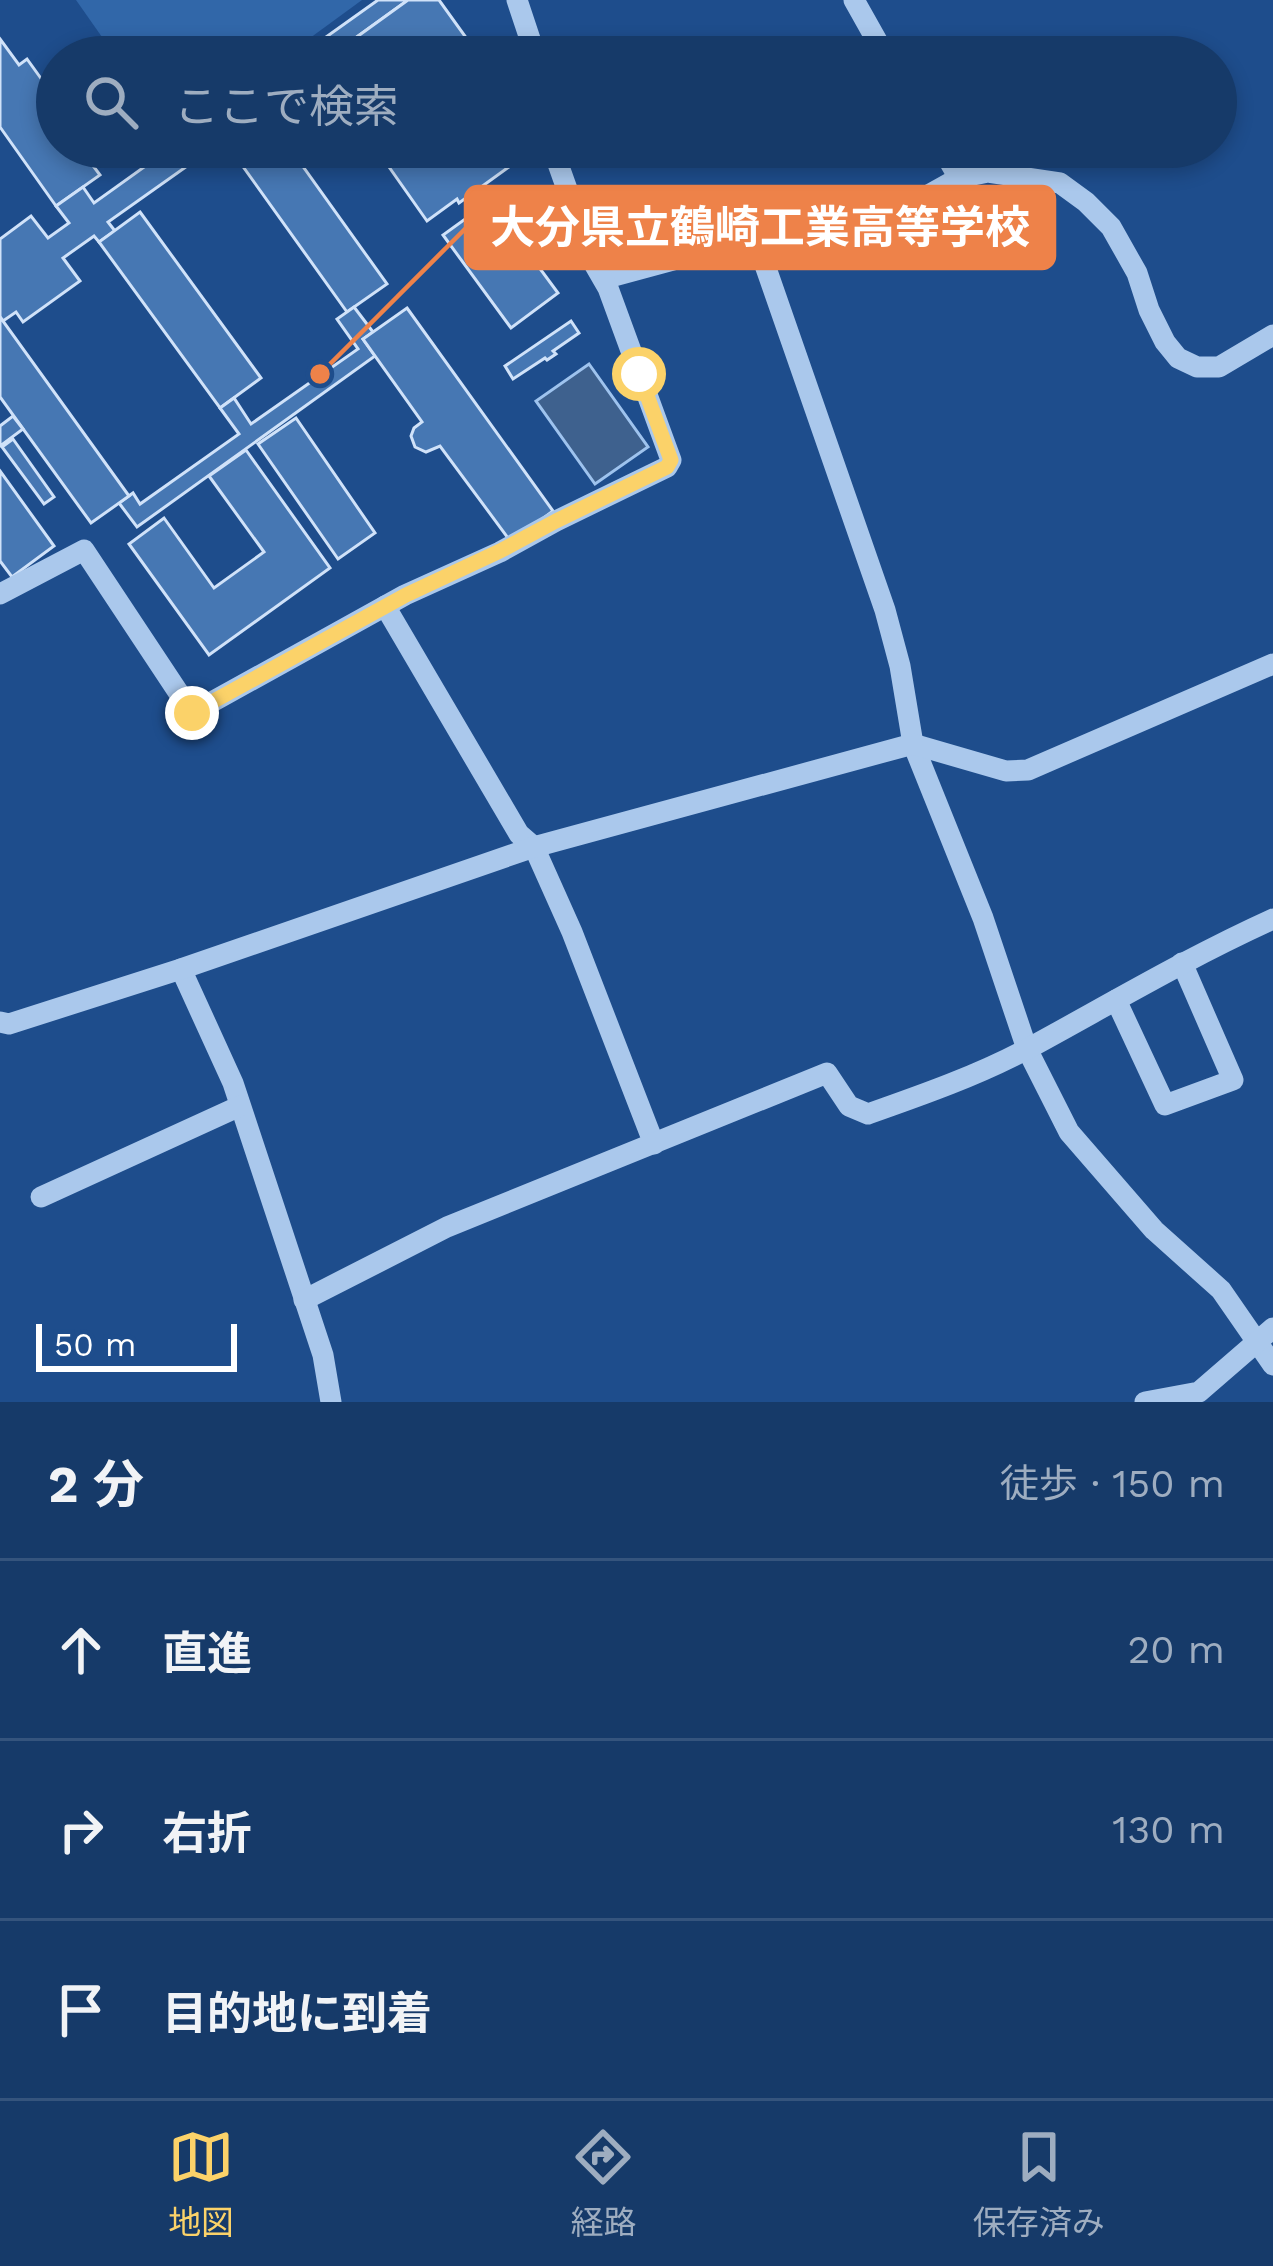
<!DOCTYPE html>
<html lang="ja">
<head>
<meta charset="utf-8">
<style>
  body { margin:0; font-family:"Work Sans","Noto Sans JP",sans-serif; background:#234571; color:#f1f3f6 }
  .scale { position:absolute; left:36px; bottom:30px; width:201px; box-sizing:border-box; padding-left:12px; border:6px solid #fff; border-top:0; font-size:33px; line-height:42px; white-space:nowrap; color:#fff; -webkit-text-stroke:9px #1e4d8c; paint-order:stroke }
  .stop { position:absolute; width:36px; height:36px; margin:-27px; border:9px solid #fbd269; border-radius:50%; background:#fff }
  .stop.end { background:#fbd269; border-color:#fff; box-shadow:0 3px 12px #0008 }
  .list { margin:0; padding:0; list-style:none }
  h2 { display:flex; justify-content:space-between; align-items:center; height:156px; margin:0; padding:0 48px; font-size:51px }
  h2 small { font-size:39px; font-weight:400; color:#9eadc0 }
  .list li { display:grid; grid-template-columns:78px 1fr auto; gap:36px; align-items:center; box-sizing:border-box; height:180px; padding:0 48px; border-top:3px solid #35547d }
  .list b { display:block; font-size:45px; white-space:nowrap }
  .list em { font-size:39px; font-style:normal; color:#9eadc0 }
  .icon { flex:none; width:66px; height:66px; fill:none; stroke:currentColor; stroke-width:2; stroke-linecap:round; stroke-linejoin:round }
  .map { position:relative; flex:none; width:1273px; height:1402px; overflow:hidden }
  .search { position:absolute; background:#163a69; box-shadow:0 6px 18px #0003; left:36px; right:36px; top:36px; height:132px; display:flex; align-items:center; gap:30px; box-sizing:border-box; padding:0 42px; border-radius:66px; color:#9eadc0; font-size:45px }
  .sheet { height:696px; background:#163a69 }
  nav { display:flex; justify-content:space-around; align-items:center; box-sizing:border-box; height:168px; border-top:3px solid #35547d; background:#163a69; font-size:33px; color:#9eadc0 }
  nav a { display:grid; justify-items:center; gap:6px }
  nav .on { color:#fbd269 }
  .map>svg:first-child { display:block }
  .green { fill:#3167a9 }
  .water { fill:#3e618e; stroke:#9ec3ee; stroke-width:3 }
  .building { fill:#4677b3; stroke:#d0e2f9; stroke-width:3 }
  .lines { fill:none; stroke-linecap:round; stroke-linejoin:round }
  .minor { stroke:#aac8ec; stroke-width:21 }
  .route { stroke:#fbd269; stroke-width:15 }
  .leader { fill:none; stroke:#ee8249; stroke-width:4.5 }
  .callout-dot { fill:#ee8249; stroke:#1e4d8c; stroke-width:4.5 }
  .callout { fill:#ee8249; stroke:#ee8249; stroke-width:4.5 }
  .callout-label { font-size:45px; text-anchor:middle; font-weight:bold; fill:#fff }
</style>
</head>
<body>
<div class="map">
<svg width="1273" height="1402" viewBox="0 0 1273 1402">
  <rect width="100%" height="100%" fill="#1e4d8c"/>
  <polygon class="green" points="76,0 362,0 284,57 116,57"/>
  <polygon class="water" points="589,364 648,447 595,484 536,401"/>
  <g class="building">
    <polygon points="378,0 408,0 329,57 298,57"/>
    <polygon points="408,0 439,0 480,57 329,57"/>
    <polygon points="0,39 19,65 27,59 55,98 47,104 57,118 57,147 79,147 100,175 56,206 0,127"/>
    <polygon points="172,147 214,147 108,222 115,231 99,242 94,236 63,258 80,281 23,322 16,312 3,321 0,317 0,239 31,216 48,238 69,223 56,206 83,187 94,203"/>
    <polygon points="229,147 289,147 387,284 347,312"/>
    <polygon points="375,147 529,147 510,161 513,164 459,203 457,199 427,221"/>
    <polygon points="490,201 558,293 511,328 443,235"/>
    <polygon points="140,212 261,378 220,408 99,242"/>
    <polygon points="354,307 373,332 363,339 375,356 137,527 119,503 133,493 140,504 239,434 220,408 234,398 251,424 358,349 337,319"/>
    <polygon points="407,308 553,511 511,542 440,446 426,452 415,447 411,436 414,428 422,422 363,339"/>
    <polygon points="0,317 129,496 91,523 0,397"/>
    <polygon points="571,321 579,333 553,351 556,354 547,360 545,358 513,379 505,366"/>
    <polygon points="13,416 23,429 0,446 0,426"/>
    <polygon points="296,418 375,533 338,559 258,444"/>
    <polygon points="13,439 54,497 44,504 2,447"/>
    <polygon points="246,450 330,568 209,655 129,544 164,518 214,588 264,552 209,476"/>
    <polygon points="0,471 54,546 12,577 0,561"/>
  </g>
  <g class="lines">
    <g class="minor">
      <polyline points="517,0 536,57"/>
      <polyline points="854,0 886,57"/>
      <polyline points="941,147 959,178"/>
      <polyline points="759,248 885,610 900,666 913,744 983,918 1027,1049 1069,1132 1154,1230 1221,1290 1273,1365"/>
      <polyline points="604,258 610,277 736,243 759,248 811,249 909,206 959,178 988,172 1060,183 1086,202 1111,227 1137,273 1149,310 1165,342 1178,358 1197,367 1219,367 1273,335"/>
      <polyline points="0,594 84,550 192,713 405,595 500,552 556,521 667,467 671,460 608,288 593,262 552,147"/>
      <polyline points="385,606 519,834 534,847 572,932 654,1144"/>
      <polyline points="181,969 233,1083 323,1355 331,1402"/>
      <polyline points="1116,1000 1165,1105 1233,1080 1182,963"/>
      <polyline points="0,1022 9,1024 181,969 534,847 913,744 1006,771 1028,770 1273,664"/>
      <polyline points="41,1197 240,1106"/>
      <path d="M304 1300 447 1227 827 1073 849 1106 868 1114C922 1095 979 1075 1029 1048 1110 1004 1189 957 1273 919"/>
      <polyline points="1145,1402 1199,1392 1273,1328"/>
    </g>
  </g>
  <g class="lines">
    <polyline class="route" points="192,713 406,595 500,551 556,521 667,467 671,460 639,374"/>
  </g>
  <path class="leader" d="M320 374L466 228"/>
  <circle class="callout-dot" cx="320" cy="374" r="12"/>
  <rect class="callout" x="466" y="187" width="588" height="81" rx="12"/>
  <g class="callout-label">
    <text x="760" y="243">大分県立鶴崎工業高等学校</text>
  </g>
</svg>
<div class="scale">50 m</div>
<div class="stop" style="left:639px;top:374px"></div>
<div class="stop end" style="left:192px;top:713px"></div>
<div class="search"><svg class="icon" aria-label="search" viewBox="0 0 24 24"><circle cx="10" cy="10" r="6"/><path d="M15 15l6 6"/></svg>ここで検索</div>
</div>
<section class="sheet">
<h2>2 分<small>徒歩 · 150 m</small></h2>
<ul class="list">
<li><svg class="icon" aria-label="ahead" viewBox="0 0 24 24"><path d="M12 20V5M6 11l6-6 6 6"/></svg><div><b>直進</b></div><em>20 m</em></li>
<li><svg class="icon" aria-label="right" viewBox="0 0 24 24"><path d="M7 20v-9h11M14 6l5 5-5 5"/></svg><div><b>右折</b></div><em>130 m</em></li>
<li><svg class="icon" aria-label="arrive" viewBox="0 0 24 24"><path d="M6 21V4h12l-3 4 3 4H6"/></svg><div><b>目的地に到着</b></div></li>
</ul>
</section>
<nav>
<a class="on"><svg class="icon" aria-label="map" viewBox="0 0 24 24"><path d="M3 6l6-2 6 2 6-2v14l-6 2-6-2-6 2zM9 4v14M15 6v14"/></svg>地図</a>
<a><svg class="icon" aria-label="directions" viewBox="0 0 24 24"><path d="M12 3l9 9-9 9-9-9zM9 14v-3h6M13 9l2 2-2 2"/></svg>経路</a>
<a><svg class="icon" aria-label="saved" viewBox="0 0 24 24"><path d="M7 4h10v16l-5-4-5 4z"/></svg>保存済み</a>
</nav>
</body>
</html>
